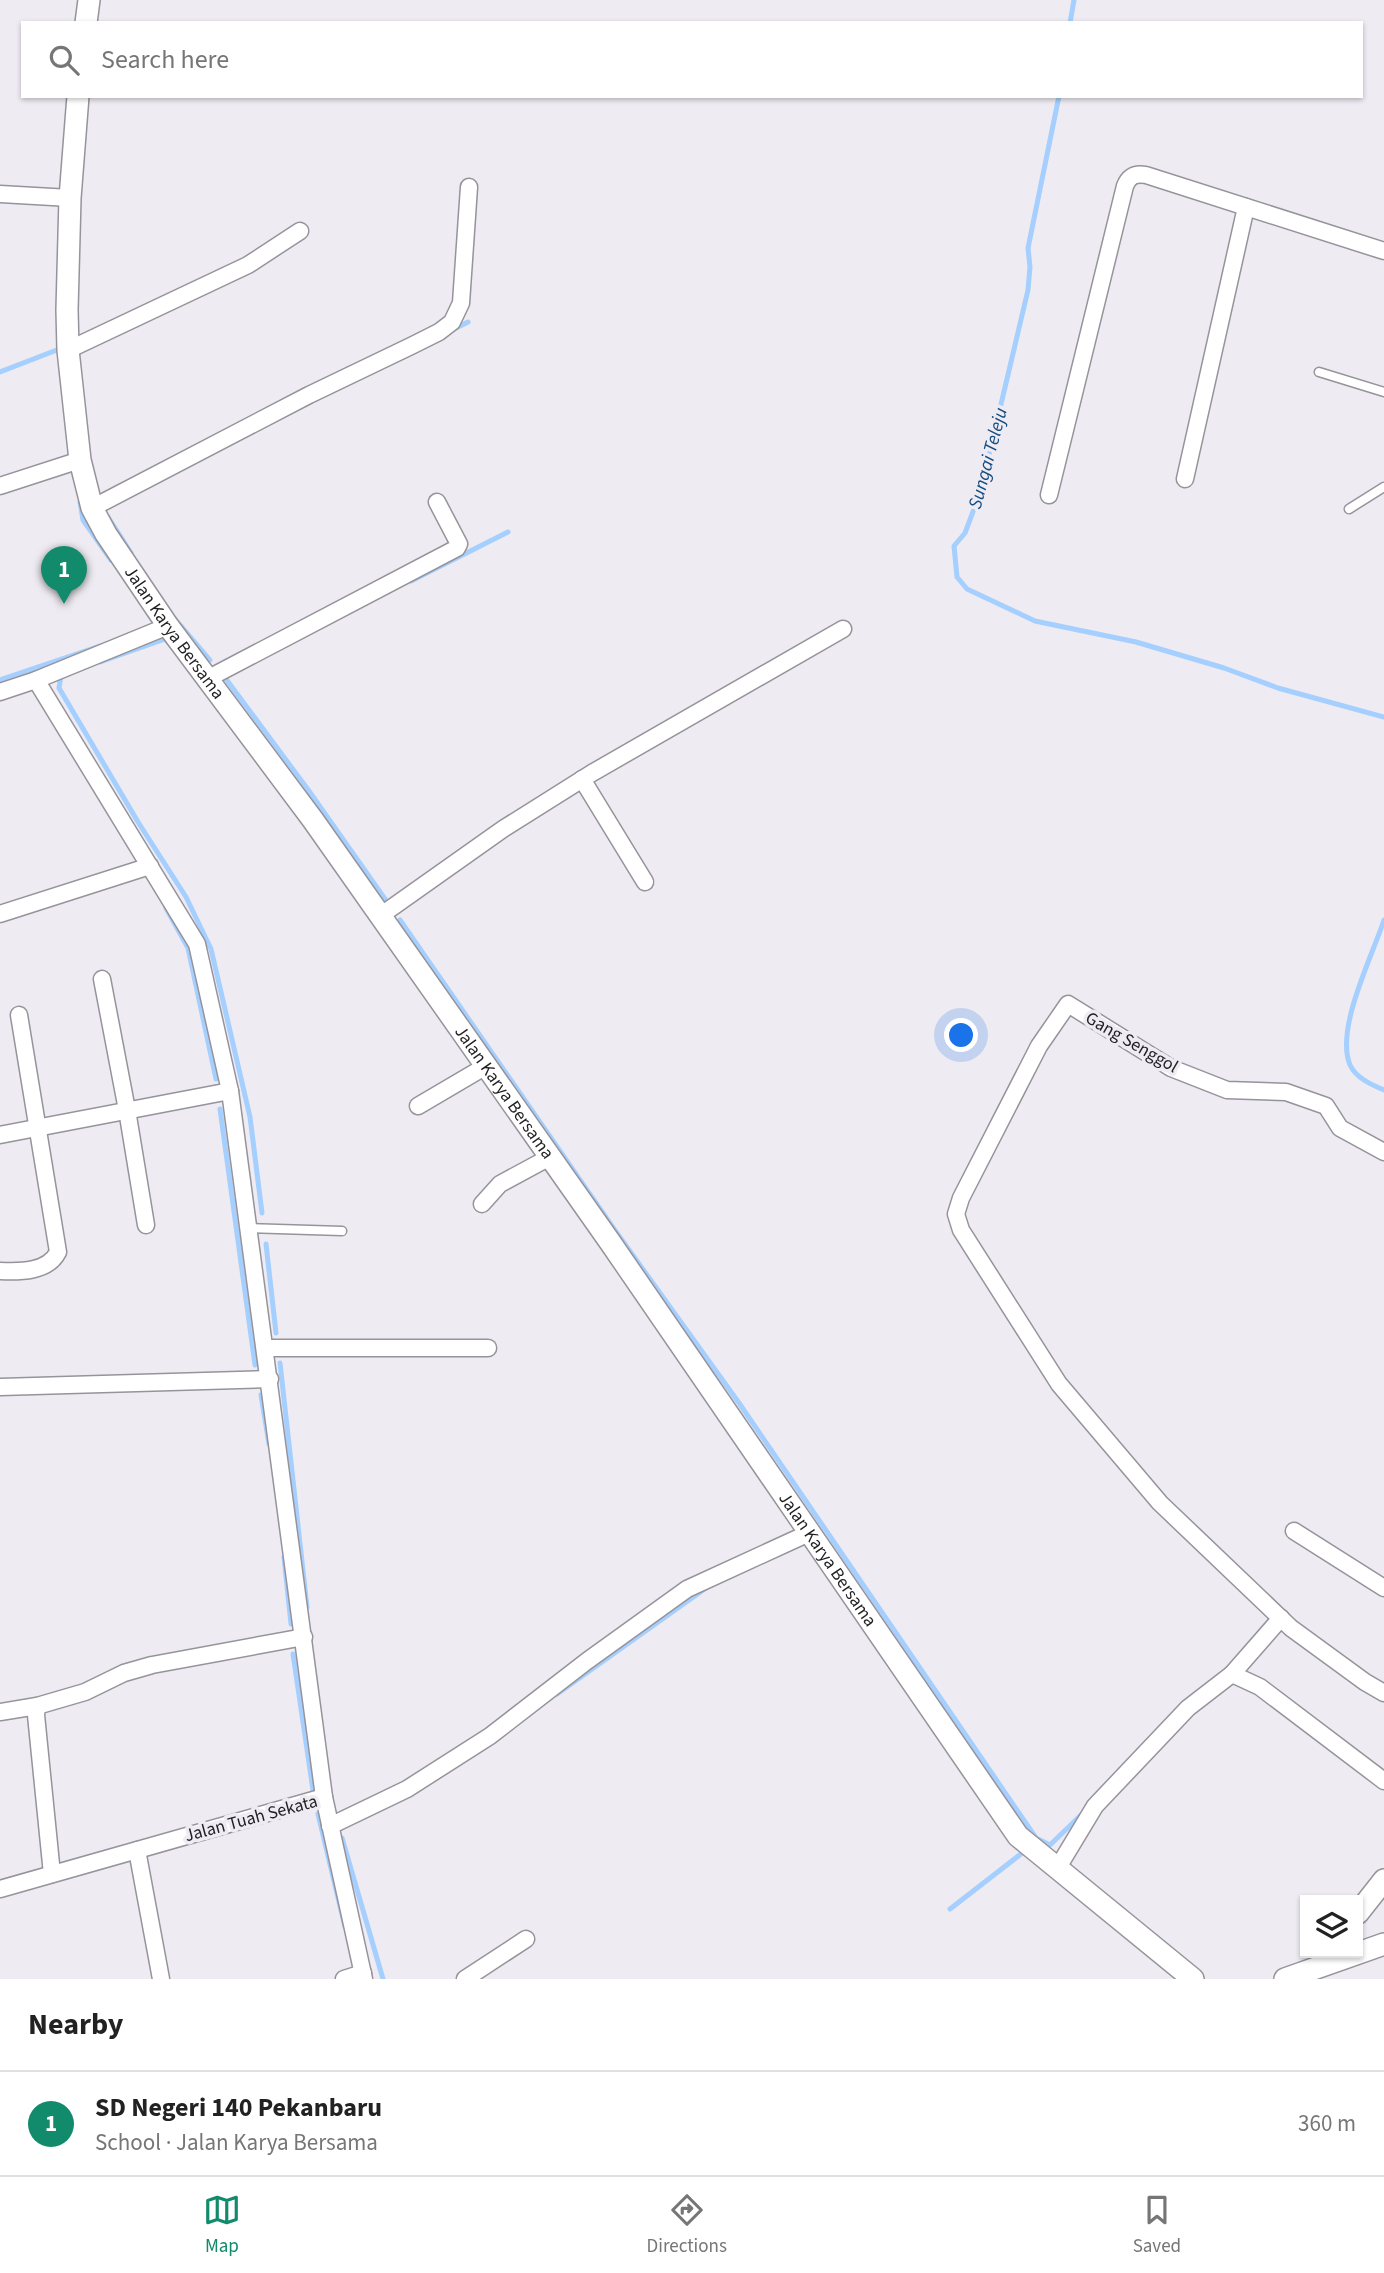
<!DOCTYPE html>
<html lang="en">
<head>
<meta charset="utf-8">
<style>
  body { margin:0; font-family:"Source Sans 3",sans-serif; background:#f2f2f2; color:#222 }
  .controls { position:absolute; right:21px; bottom:21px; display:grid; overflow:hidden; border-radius:0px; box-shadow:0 2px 5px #0004 }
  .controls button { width:63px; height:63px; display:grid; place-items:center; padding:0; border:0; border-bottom:2px solid #e0e0e0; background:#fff; color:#222; font:35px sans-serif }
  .you { position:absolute; left:962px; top:1036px; width:24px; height:24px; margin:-18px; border:5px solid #fff; border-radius:50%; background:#1a73e8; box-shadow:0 0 0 10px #1a73e833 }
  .badge { display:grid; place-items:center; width:46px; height:46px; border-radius:50%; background:#128a6c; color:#fff; font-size:23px; font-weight:700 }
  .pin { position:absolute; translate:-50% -58px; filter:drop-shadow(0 2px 4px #0008) }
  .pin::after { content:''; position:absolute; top:37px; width:24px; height:21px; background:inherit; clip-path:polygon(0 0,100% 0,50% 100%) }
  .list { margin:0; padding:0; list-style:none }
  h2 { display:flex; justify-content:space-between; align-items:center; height:91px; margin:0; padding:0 28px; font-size:30px }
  h2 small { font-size:23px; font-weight:400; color:#767676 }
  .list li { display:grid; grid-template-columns:46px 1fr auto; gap:21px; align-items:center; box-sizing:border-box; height:105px; padding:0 28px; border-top:2px solid #e0e0e0 }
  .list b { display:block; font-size:26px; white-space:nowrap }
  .list p { margin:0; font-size:23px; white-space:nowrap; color:#767676 }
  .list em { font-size:23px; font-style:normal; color:#767676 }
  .icon { flex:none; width:38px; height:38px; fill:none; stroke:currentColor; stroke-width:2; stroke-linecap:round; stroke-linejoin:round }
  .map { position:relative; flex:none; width:1384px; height:1979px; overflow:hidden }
  .search { position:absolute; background:#fff; box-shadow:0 2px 5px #0004; left:21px; right:21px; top:21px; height:77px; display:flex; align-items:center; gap:18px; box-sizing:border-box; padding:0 24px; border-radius:0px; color:#767676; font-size:26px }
  .sheet { height:196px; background:#fff }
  nav { display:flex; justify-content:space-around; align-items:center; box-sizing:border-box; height:98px; border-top:2px solid #e0e0e0; background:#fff; font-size:19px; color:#767676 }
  nav a { display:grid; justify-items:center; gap:4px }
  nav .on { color:#128a6c }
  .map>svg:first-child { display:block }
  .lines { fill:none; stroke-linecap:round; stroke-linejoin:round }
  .stream { stroke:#a4cffe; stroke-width:5 }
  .service-casing { stroke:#96939b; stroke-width:11 }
  .minor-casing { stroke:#96939b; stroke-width:19 }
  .tertiary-casing { stroke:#96939b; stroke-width:24 }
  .service { stroke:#fff; stroke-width:8 }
  .minor { stroke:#fff; stroke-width:16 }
  .tertiary { stroke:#fff; stroke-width:21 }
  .labels { text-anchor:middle; stroke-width:7; stroke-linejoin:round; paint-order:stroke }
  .street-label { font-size:18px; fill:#201f21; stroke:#eeebf2 }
  .water-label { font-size:19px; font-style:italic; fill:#154d81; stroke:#eeebf2 }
</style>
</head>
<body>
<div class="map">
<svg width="1384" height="1979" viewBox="0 0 1384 1979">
  <rect width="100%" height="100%" fill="#eeebf2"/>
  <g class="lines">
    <g class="stream">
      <polyline points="1070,23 1074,0"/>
      <polyline points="1059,96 1028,248 1030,267 1028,290 980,493 965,533 954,546 957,577 967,589 1035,621 1136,642 1224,668 1278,688 1384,717"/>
      <polyline points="452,330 468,322"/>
      <polyline points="0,372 62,348"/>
      <polyline points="80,502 83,520 111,560"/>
      <polyline points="108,517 131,553"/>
      <polyline points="411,581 508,532"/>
      <polyline points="175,619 210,660"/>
      <polyline points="100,662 165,639 169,643"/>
      <polyline points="65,674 61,676 59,688 138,822 186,897 211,949 250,1117 262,1213"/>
      <polyline points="223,675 309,791 385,899"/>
      <polyline points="0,680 100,646"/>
      <polyline points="166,908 188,948 216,1079"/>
      <polyline points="400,920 614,1229 739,1403 1036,1838 1050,1845 1082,1814"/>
      <path d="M1384 920C1372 957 1335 1029 1350 1065 1356 1078 1372 1085 1384 1090"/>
      <polyline points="220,1109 255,1365"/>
      <polyline points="266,1244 276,1333"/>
      <polyline points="280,1363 307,1607"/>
      <polyline points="261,1395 269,1444"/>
      <polyline points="284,1557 291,1624"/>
      <polyline points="293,1654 314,1797"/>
      <polyline points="557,1694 706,1588"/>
      <polyline points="318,1814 345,1927"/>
      <polyline points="342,1838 383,1979"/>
      <polyline points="950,1909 1026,1850"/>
    </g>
    <defs>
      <g id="service">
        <polyline points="1319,372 1384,392"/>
        <polyline points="1349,509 1384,487"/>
        <polyline points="249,1228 342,1231"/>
      </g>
      <g id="minor">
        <polyline points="0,194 70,198"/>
        <polyline points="68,350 248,265 300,231"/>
        <polyline points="1185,479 1246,207"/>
        <polyline points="0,486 80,460"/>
        <path d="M1049 495 1125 186C1129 176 1135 173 1146 175L1384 251"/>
        <polyline points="92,508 309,395 411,346 439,332 452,322 461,303 469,187"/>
        <polyline points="207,679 457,548 459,544 437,502"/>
        <polyline points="36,680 197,944 230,1091 324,1797 364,1979"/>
        <polyline points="0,692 36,680 168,626"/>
        <polyline points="582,779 645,882"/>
        <polyline points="0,914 150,866"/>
        <polyline points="380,916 503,829 592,773 843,629"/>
        <polyline points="102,979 127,1110 146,1225"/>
        <polyline points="418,1106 486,1066"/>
        <polyline points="0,1135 230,1091"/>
        <polyline points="1384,1152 1340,1128 1326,1106 1286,1092 1227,1090 1171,1068 1068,1004 1039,1046 961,1198 956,1214 961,1230 1059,1384 1160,1503 1291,1628 1365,1682 1384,1693"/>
        <polyline points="482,1204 500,1184 550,1157"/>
        <path d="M0 1271C20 1272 48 1272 58 1252L19 1015"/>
        <polyline points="266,1348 488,1348"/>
        <polyline points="0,1387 270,1379"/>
        <polyline points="1294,1531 1384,1588"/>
        <polyline points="1232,1674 1281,1618"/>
        <polyline points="37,1706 36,1715 52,1874"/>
        <polyline points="0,1712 37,1706 85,1692 124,1673 152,1665 304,1637"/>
        <polyline points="330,1826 407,1789 490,1736 587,1661 687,1589 809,1533"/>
        <polyline points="137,1850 161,1979"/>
        <polyline points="1057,1869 1095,1806 1188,1708 1232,1674 1260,1687 1384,1781"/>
        <polyline points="0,1889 324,1797"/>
        <polyline points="344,1979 363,1973"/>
        <polyline points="465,1979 526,1939"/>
      </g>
      <g id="tertiary">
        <polyline points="86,23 89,0"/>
        <path id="s1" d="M78 96 70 198 67 310 68 350 80 460 92 508 106 534 168 626 313 820 610 1242 1018 1836 1193 1979"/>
        <polyline points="1358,1913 1384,1880"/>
        <polyline points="1285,1979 1384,1944"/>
      </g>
    </defs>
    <use href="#service" class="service-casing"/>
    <use href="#minor" class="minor-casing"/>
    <use href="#tertiary" class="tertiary-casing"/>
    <use href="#service" class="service"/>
    <use href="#minor" class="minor"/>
    <use href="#tertiary" class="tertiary"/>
  </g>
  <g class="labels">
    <g class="street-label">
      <text dy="6" stroke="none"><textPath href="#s1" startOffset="564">Jalan Karya Bersama</textPath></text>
      <text transform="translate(1132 1042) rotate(30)" y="6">Gang Senggol</text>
      <text dy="6" stroke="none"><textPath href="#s1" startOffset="1130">Jalan Karya Bersama</textPath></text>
      <text dy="6" stroke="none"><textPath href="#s1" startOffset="1698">Jalan Karya Bersama</textPath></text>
      <text transform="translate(251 1818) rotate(-15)" y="6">Jalan Tuah Sekata</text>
    </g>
    <g class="water-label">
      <text transform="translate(987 458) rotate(-75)" y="7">Sungai Teleju</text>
    </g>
  </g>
</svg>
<div class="controls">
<button><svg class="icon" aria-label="layers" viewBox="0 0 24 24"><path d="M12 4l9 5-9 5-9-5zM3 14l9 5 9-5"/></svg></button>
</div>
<div class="you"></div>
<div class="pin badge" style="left:64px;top:604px">1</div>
<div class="search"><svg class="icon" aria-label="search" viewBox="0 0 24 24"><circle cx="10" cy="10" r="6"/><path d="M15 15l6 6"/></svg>Search here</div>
</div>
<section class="sheet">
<h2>Nearby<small></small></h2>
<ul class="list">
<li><span class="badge">1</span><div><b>SD Negeri 140 Pekanbaru</b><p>School · Jalan Karya Bersama</p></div><em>360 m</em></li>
</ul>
</section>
<nav>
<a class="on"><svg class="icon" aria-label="map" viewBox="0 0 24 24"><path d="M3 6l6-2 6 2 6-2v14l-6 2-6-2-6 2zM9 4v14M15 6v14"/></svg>Map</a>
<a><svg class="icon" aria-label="directions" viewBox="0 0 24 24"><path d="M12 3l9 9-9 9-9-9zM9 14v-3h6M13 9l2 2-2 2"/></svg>Directions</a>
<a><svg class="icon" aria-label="saved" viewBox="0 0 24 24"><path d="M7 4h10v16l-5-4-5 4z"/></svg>Saved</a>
</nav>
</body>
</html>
